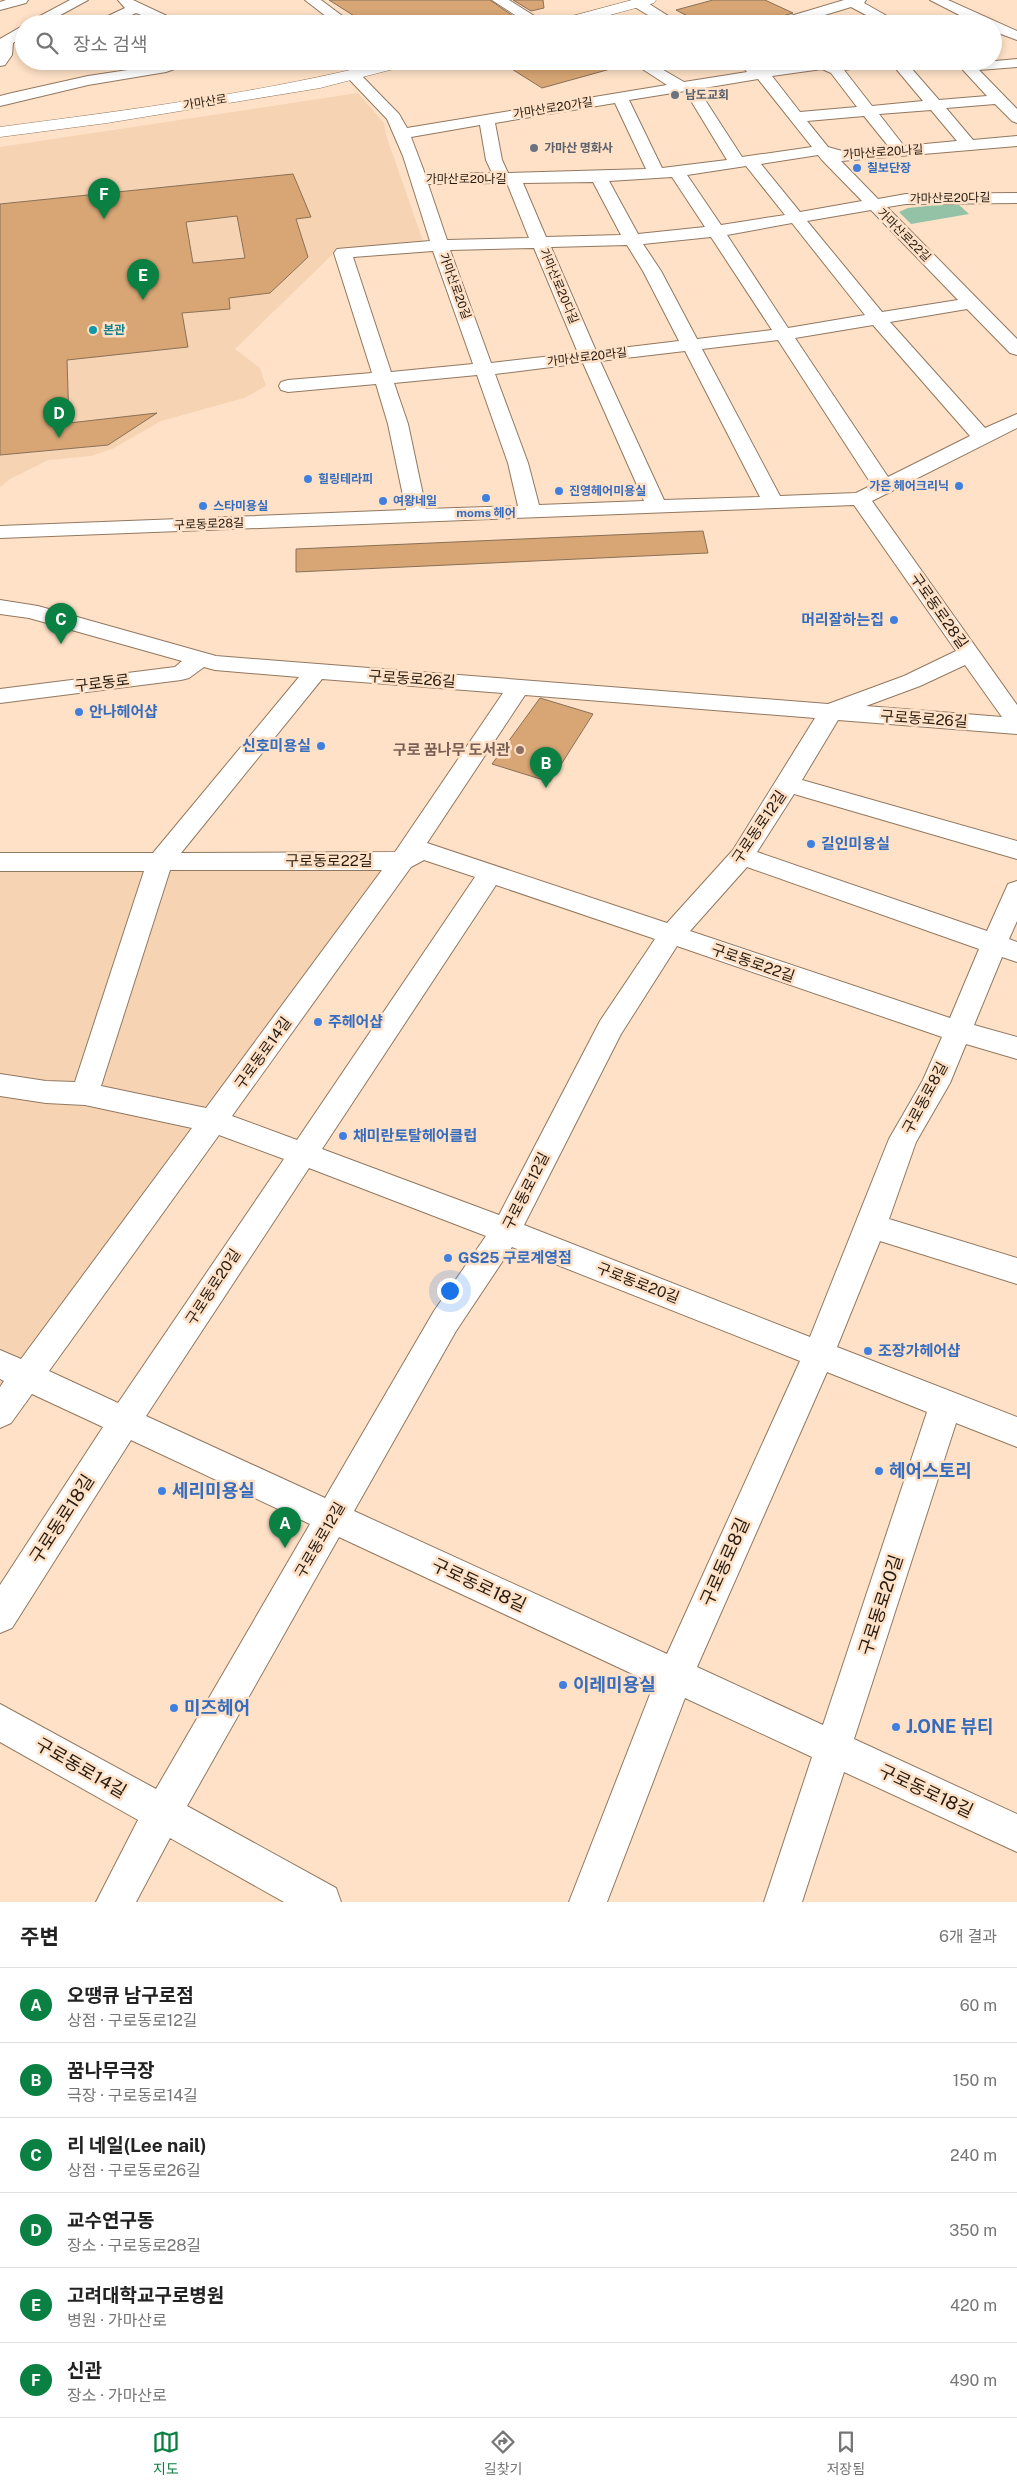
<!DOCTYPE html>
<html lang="ko">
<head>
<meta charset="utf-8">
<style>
  body { margin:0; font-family:"Public Sans","Noto Sans KR",sans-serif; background:#f6f6f6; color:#222 }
  .you { position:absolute; left:449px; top:1290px; width:18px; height:18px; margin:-12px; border:4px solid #fff; border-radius:50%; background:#1a73e8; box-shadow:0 0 0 8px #1a73e833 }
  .badge { display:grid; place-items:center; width:32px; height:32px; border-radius:50%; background:#0b8043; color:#fff; font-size:16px; font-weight:700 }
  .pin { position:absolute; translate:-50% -41px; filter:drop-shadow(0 1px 2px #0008) }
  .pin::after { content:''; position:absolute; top:26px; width:18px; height:15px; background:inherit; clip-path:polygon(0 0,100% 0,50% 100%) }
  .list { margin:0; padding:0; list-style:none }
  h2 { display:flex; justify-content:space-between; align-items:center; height:65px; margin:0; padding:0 20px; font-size:21px }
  h2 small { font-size:16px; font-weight:400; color:#767676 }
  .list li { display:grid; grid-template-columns:32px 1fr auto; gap:15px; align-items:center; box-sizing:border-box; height:75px; padding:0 20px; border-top:1px solid #e0e0e0 }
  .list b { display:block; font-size:19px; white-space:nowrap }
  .list p { margin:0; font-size:16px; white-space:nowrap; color:#767676 }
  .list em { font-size:16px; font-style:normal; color:#767676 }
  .icon { flex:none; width:28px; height:28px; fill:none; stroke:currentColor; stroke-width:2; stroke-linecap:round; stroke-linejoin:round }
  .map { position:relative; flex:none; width:1017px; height:1902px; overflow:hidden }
  .search { position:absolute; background:#fff; box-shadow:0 2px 8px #0003; left:15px; right:15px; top:15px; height:55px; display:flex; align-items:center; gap:12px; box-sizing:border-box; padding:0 18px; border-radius:28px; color:#767676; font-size:19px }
  .sheet { height:515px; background:#fff }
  nav { display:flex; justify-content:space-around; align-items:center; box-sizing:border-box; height:70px; border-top:1px solid #e0e0e0; background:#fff; font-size:14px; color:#767676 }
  nav a { display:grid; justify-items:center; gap:2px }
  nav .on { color:#0b8043 }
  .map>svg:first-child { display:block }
  .built { fill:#f6d3b3 }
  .green { fill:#93c2a7 }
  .building { fill:#d8a675; stroke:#897057; fill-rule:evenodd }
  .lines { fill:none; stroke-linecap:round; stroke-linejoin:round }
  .street-casing { stroke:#927860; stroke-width:2 }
  .secondary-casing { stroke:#927860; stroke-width:1 }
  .street { fill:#fff; fill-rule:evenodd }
  .secondary { fill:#fff; fill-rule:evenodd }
  .worship-dot { fill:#6b7280; stroke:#fee1c6; stroke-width:2 }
  .shop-dot { fill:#3f7fe0; stroke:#fee1c6; stroke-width:2 }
  .culture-dot { fill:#0f9aa8; stroke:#fee1c6; stroke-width:2 }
  .education-dot { fill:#8d6e63; stroke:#fee1c6; stroke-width:2 }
  .labels { text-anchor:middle; stroke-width:5; stroke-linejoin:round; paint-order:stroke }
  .far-worship-label { font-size:12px; font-weight:bold; fill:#5b616d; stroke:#fee1c6; text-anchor:start }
  .far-street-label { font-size:12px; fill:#251b11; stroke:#fee1c6 }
  .far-shop-label { font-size:12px; font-weight:bold; fill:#366cbe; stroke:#fee1c6; text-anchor:start }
  .far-culture-label { font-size:12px; font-weight:bold; fill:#0d838f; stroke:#fee1c6; text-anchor:start }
  .street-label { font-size:15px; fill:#251b11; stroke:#fee1c6 }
  .shop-label { font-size:15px; font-weight:bold; fill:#366cbe; stroke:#fee1c6; text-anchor:start }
  .education-label { font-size:15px; font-weight:bold; fill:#785e54; stroke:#fee1c6; text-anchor:end }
  .near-shop-label { font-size:18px; font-weight:bold; fill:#366cbe; stroke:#fee1c6; text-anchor:start }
  .near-street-label { font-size:18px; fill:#251b11; stroke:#fee1c6 }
</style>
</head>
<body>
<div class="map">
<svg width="1017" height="1902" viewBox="0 0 1017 1902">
  <rect width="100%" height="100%" fill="#fee1c6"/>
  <g class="built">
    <polygon points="358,93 384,123 386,135 423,241 338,249 235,349 260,368 266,386 244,398 161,421 112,449 91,456 48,460 10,479 0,487 0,147"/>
    <polygon points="402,861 0,1419 0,862"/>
  </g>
  <polygon class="green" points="957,203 969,214 911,224 899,212 908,208"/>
  <g class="building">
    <polygon points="329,0 490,0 513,16 507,17 517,24 367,24"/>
    <polygon points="513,0 543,0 544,8 531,11"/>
    <polygon points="713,0 765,0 793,13 773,19 767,24 703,24 676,10"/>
    <polygon points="499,61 613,61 614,68 542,88"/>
    <path d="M293 174 311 217 296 219 308 257 270 293 229 298 230 309 182 313 188 347 67 360 69 423 157 413 108 445 0 455V204ZM237 216 245 258 193 263 186 222Z"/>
    <polygon points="703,531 708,553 296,572 296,549"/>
    <polygon points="540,698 593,714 550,782 492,764"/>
  </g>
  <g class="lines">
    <defs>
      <g id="street">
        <polygon points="6,0 28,0 26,3 0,10 0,2"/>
        <polygon points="70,0 88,0 44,24 25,24"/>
        <polygon points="118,0 133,0 184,24 164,24 136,13 111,24 91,24 125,8"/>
        <polygon points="305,0 321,0 353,24 336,24"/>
        <polygon points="492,0 509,0 547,24 529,24"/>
        <polygon points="633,0 643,0 681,24 663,24 633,6 631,3"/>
        <polygon points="844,0 866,0 864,3 901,24 883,24 851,7 795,24 772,24 774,21"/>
        <polygon points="930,0 948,0 1017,31 1017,40 993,31 993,24 977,24"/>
        <polygon points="24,25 24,36 13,43 12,55 5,65 0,66 0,39"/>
        <path d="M1017 59V67L979 70 1017 109V123L1012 121 995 104 946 108 973 140 1017 136V146L841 161 878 199 906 194 1017 193V203L906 204 887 207 1017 339V355L1010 353 967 309 890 322 985 428 1017 414V428L872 501 1017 705V734L838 720 802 780 1017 841V859L794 794 757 852 987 931 1008 884 1017 881V921L1009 939 1017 942V962L1002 957 974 1025 1017 1037V1059L966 1044 950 1083 916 1142 889 1219 1017 1258V1284L880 1241 837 1347 1017 1417V1447L956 1423 854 1739 1017 1814V1852L844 1772 802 1902H764L812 1757 685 1698 607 1902H569L654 1684 339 1537 187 1806 336 1888 341 1902H284L170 1838 136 1902H96L138 1820 0 1742V1704L156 1789 310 1524 131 1440 12 1628 0 1633V1585L103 1427 32 1394 11 1423 0 1428V1387L4 1381 0 1379V1350L21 1359 192 1128 85 1105 46 1103 0 1096V1074L46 1081 75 1082 144 871H0V853H153L299 677 215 670 204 667 189 678 181 680 0 703V689L175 667 182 661 29 618 0 614V600L38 606 216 656 828 704 904 676 956 651 854 505 0 538V526L406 510 388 424 376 384 288 392 281 390 279 386 281 382 288 380 372 373 334 253 337 249 430 241 403 156 387 119 348 78 346 75 348 72H358L399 114 407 128 667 85 630 61H648L684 82 747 72 743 67 750 63 764 69 809 61H905L939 100 987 96 963 70 961 67 963 64ZM891 63 892 64 923 101 872 106 844 70ZM822 69 831 73 857 107 800 112 772 76ZM758 79 812 147 742 157 698 89ZM685 91 727 160 662 168 629 100ZM615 103 646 169 508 173 502 160 495 123ZM931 110 957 141 904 146 879 114ZM864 116 889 147 842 151 828 147 807 121ZM480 125 486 160 492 173 425 174 411 137ZM818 155 822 160 862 201 800 212 761 164ZM746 166 785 215 721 225 687 175ZM672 177 705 227 638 234 609 181ZM593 182 621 235 546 237 523 183ZM498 183H507L529 238 447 240 428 184ZM871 210 958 300 882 312 807 221ZM792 223 865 315 788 328 727 235ZM711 237 772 330 697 339 661 271 643 244ZM627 245 643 271 679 341 596 351 551 247ZM534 248 578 353 491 363 450 250ZM433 251 473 364 391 372 353 257ZM873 325 970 436 888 477 795 338ZM778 340 872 485 856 493 780 496 702 349ZM685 351 760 497 664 500 600 361ZM583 363 644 501 539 505 528 463 495 374ZM477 375 508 463 518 506 426 509 408 424 394 383ZM965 665 1002 717 866 706 920 686ZM322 679 503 693 395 852 181 853ZM525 695 815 718 733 850 667 923 427 843ZM424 860 475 877 297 1140 232 1116 411 867ZM747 867 979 949 950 1018 690 931ZM170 870H382L206 1108 101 1086ZM496 885 655 939 600 1021 499 1215 322 1149ZM677 946 942 1037 923 1080 889 1139 810 1337 524 1225 621 1034ZM219 1135 284 1159 118 1403 49 1371ZM309 1168 486 1236 434 1311 325 1498 146 1416ZM512 1247 800 1361 667 1654 354 1511 456 1331ZM827 1372 927 1412 823 1725 697 1667Z"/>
        <polygon points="169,61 185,61 180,67 166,72 88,85 0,106 0,96 12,93 88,76 161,65"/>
      </g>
      <g id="secondary">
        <polygon points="632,0 656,0 654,3 577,24 552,24 554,21"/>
        <path d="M388 61H416L413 64 320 88 107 123 0 137V127C130 110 261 93 388 61Z"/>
      </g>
    </defs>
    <use href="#street" class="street-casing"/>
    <use href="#secondary" class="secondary-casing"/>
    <use href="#street" class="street"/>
    <use href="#secondary" class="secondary"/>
  </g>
  <g class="worship-dot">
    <circle cx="675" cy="95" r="5"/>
    <circle cx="534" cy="148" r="5"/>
  </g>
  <g class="shop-dot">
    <circle cx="857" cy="168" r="5"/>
    <circle cx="308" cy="479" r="5"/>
    <circle cx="959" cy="486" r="5"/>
    <circle cx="559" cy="491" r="5"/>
    <circle cx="486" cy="498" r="5"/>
    <circle cx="383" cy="501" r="5"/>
    <circle cx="203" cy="506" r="5"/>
    <circle cx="894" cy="620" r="5"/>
    <circle cx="79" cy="712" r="5"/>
    <circle cx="321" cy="746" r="5"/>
    <circle cx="811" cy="844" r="5"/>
    <circle cx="318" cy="1022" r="5"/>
    <circle cx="343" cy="1136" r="5"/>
    <circle cx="448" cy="1258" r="5"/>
    <circle cx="868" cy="1351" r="5"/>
    <circle cx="879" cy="1471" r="5"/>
    <circle cx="162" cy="1491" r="5"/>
    <circle cx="563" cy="1685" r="5"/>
    <circle cx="174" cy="1708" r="5"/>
    <circle cx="896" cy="1727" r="5"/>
  </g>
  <circle class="culture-dot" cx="93" cy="330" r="5"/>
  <circle class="education-dot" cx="520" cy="750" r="5"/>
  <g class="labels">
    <g class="far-worship-label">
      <text x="685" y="99">남도교회</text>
      <text x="544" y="152">가마산 명화사</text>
    </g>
    <g class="far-street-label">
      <text transform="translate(205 102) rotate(-9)" y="4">가마산로</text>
      <text transform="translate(553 108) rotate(-9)" y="4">가마산로20가길</text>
      <text transform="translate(883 152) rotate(-4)" y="4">가마산로20나길</text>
      <text x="466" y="183">가마산로20나길</text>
      <text transform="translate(950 198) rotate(-1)" y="4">가마산로20다길</text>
      <text transform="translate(904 235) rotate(45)" y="4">가마산로22길</text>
      <text transform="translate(455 286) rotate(70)" y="4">가마산로20길</text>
      <text transform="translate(559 286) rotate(67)" y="4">가마산로20다길</text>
      <text transform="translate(587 357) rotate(-7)" y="4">가마산로20라길</text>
      <text transform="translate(209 524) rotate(-2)" y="4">구로동로28길</text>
    </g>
    <g class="far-shop-label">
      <text x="867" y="172">칠보단장</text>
      <text x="318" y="483">힐링테라피</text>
      <text x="949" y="490" text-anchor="end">가은 헤어크리닉</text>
      <text x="569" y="495">진영헤어미용실</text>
      <text x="393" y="505">여왕네일</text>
      <text x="213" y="510">스타미용실</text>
      <text x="486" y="517" text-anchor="middle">moms 헤어</text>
    </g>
    <g class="far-culture-label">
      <text x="103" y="334">본관</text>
    </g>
    <g class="street-label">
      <text transform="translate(939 611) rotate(55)" y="5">구로동로28길</text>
      <text transform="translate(412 679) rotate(4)" y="5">구로동로26길</text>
      <text transform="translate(102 683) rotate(-7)" y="5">구로동로</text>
      <text transform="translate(924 719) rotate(4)" y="5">구로동로26길</text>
      <text transform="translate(759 827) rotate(-56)" y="5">구로동로12길</text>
      <text x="329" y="866">구로동로22길</text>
      <text transform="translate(753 963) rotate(19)" y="5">구로동로22길</text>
      <text transform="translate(263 1053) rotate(-54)" y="5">구로동로14길</text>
      <text transform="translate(925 1098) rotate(-62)" y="5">구로동로8길</text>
      <text transform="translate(526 1191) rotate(-63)" y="5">구로동로12길</text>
      <text transform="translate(638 1283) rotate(21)" y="5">구로동로20길</text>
      <text transform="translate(213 1287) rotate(-57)" y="5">구로동로20길</text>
      <text transform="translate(320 1540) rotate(-60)" y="5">구로동로12길</text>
    </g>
    <g class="shop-label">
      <text x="884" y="625" text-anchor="end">머리잘하는집</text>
      <text x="89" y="717">안나헤어샵</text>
      <text x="311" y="751" text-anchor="end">신호미용실</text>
      <text x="821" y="849">길인미용실</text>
      <text x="328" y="1027">주헤어샵</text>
      <text x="353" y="1141">채미란토탈헤어클럽</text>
      <text x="458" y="1263">GS25 구로계영점</text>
      <text x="878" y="1356">조장가헤어샵</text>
    </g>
    <g class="education-label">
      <text x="510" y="755">구로 꿈나무 도서관</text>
    </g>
    <g class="near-shop-label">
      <text x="889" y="1477">헤어스토리</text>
      <text x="172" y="1497">세리미용실</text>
      <text x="573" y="1691">이레미용실</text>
      <text x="184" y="1714">미즈헤어</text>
      <text x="906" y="1733">J.ONE 뷰티</text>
    </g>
    <g class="near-street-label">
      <text transform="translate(62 1519) rotate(-57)" y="6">구로동로18길</text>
      <text transform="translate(725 1562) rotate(-66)" y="6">구로동로8길</text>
      <text transform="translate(479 1585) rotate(25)" y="6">구로동로18길</text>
      <text transform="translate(881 1605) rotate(-72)" y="6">구로동로20길</text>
      <text transform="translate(81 1768) rotate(30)" y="6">구로동로14길</text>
      <text transform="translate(926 1791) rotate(25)" y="6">구로동로18길</text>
    </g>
  </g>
</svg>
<div class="you"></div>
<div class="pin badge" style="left:285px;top:1548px">A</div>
<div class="pin badge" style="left:546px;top:788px">B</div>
<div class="pin badge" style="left:61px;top:644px">C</div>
<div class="pin badge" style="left:59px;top:438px">D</div>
<div class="pin badge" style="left:143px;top:300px">E</div>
<div class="pin badge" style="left:104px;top:219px">F</div>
<div class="search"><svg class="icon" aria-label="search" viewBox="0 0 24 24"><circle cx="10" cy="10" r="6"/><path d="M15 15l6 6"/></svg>장소 검색</div>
</div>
<section class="sheet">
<h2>주변<small>6개 결과</small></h2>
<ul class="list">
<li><span class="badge">A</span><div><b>오땡큐 남구로점</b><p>상점 · 구로동로12길</p></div><em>60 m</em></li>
<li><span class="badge">B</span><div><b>꿈나무극장</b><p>극장 · 구로동로14길</p></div><em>150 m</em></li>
<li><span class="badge">C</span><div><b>리 네일(Lee nail)</b><p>상점 · 구로동로26길</p></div><em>240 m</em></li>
<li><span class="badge">D</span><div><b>교수연구동</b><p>장소 · 구로동로28길</p></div><em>350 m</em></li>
<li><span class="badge">E</span><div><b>고려대학교구로병원</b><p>병원 · 가마산로</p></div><em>420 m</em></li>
<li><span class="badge">F</span><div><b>신관</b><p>장소 · 가마산로</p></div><em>490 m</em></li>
</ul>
</section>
<nav>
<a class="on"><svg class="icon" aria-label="map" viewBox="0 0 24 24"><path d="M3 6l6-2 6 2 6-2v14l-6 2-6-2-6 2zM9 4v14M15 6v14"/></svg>지도</a>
<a><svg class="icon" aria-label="directions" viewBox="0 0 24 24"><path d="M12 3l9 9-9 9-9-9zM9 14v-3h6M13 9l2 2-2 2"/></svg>길찾기</a>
<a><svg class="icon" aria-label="saved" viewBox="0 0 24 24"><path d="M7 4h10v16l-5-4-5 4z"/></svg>저장됨</a>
</nav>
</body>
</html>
